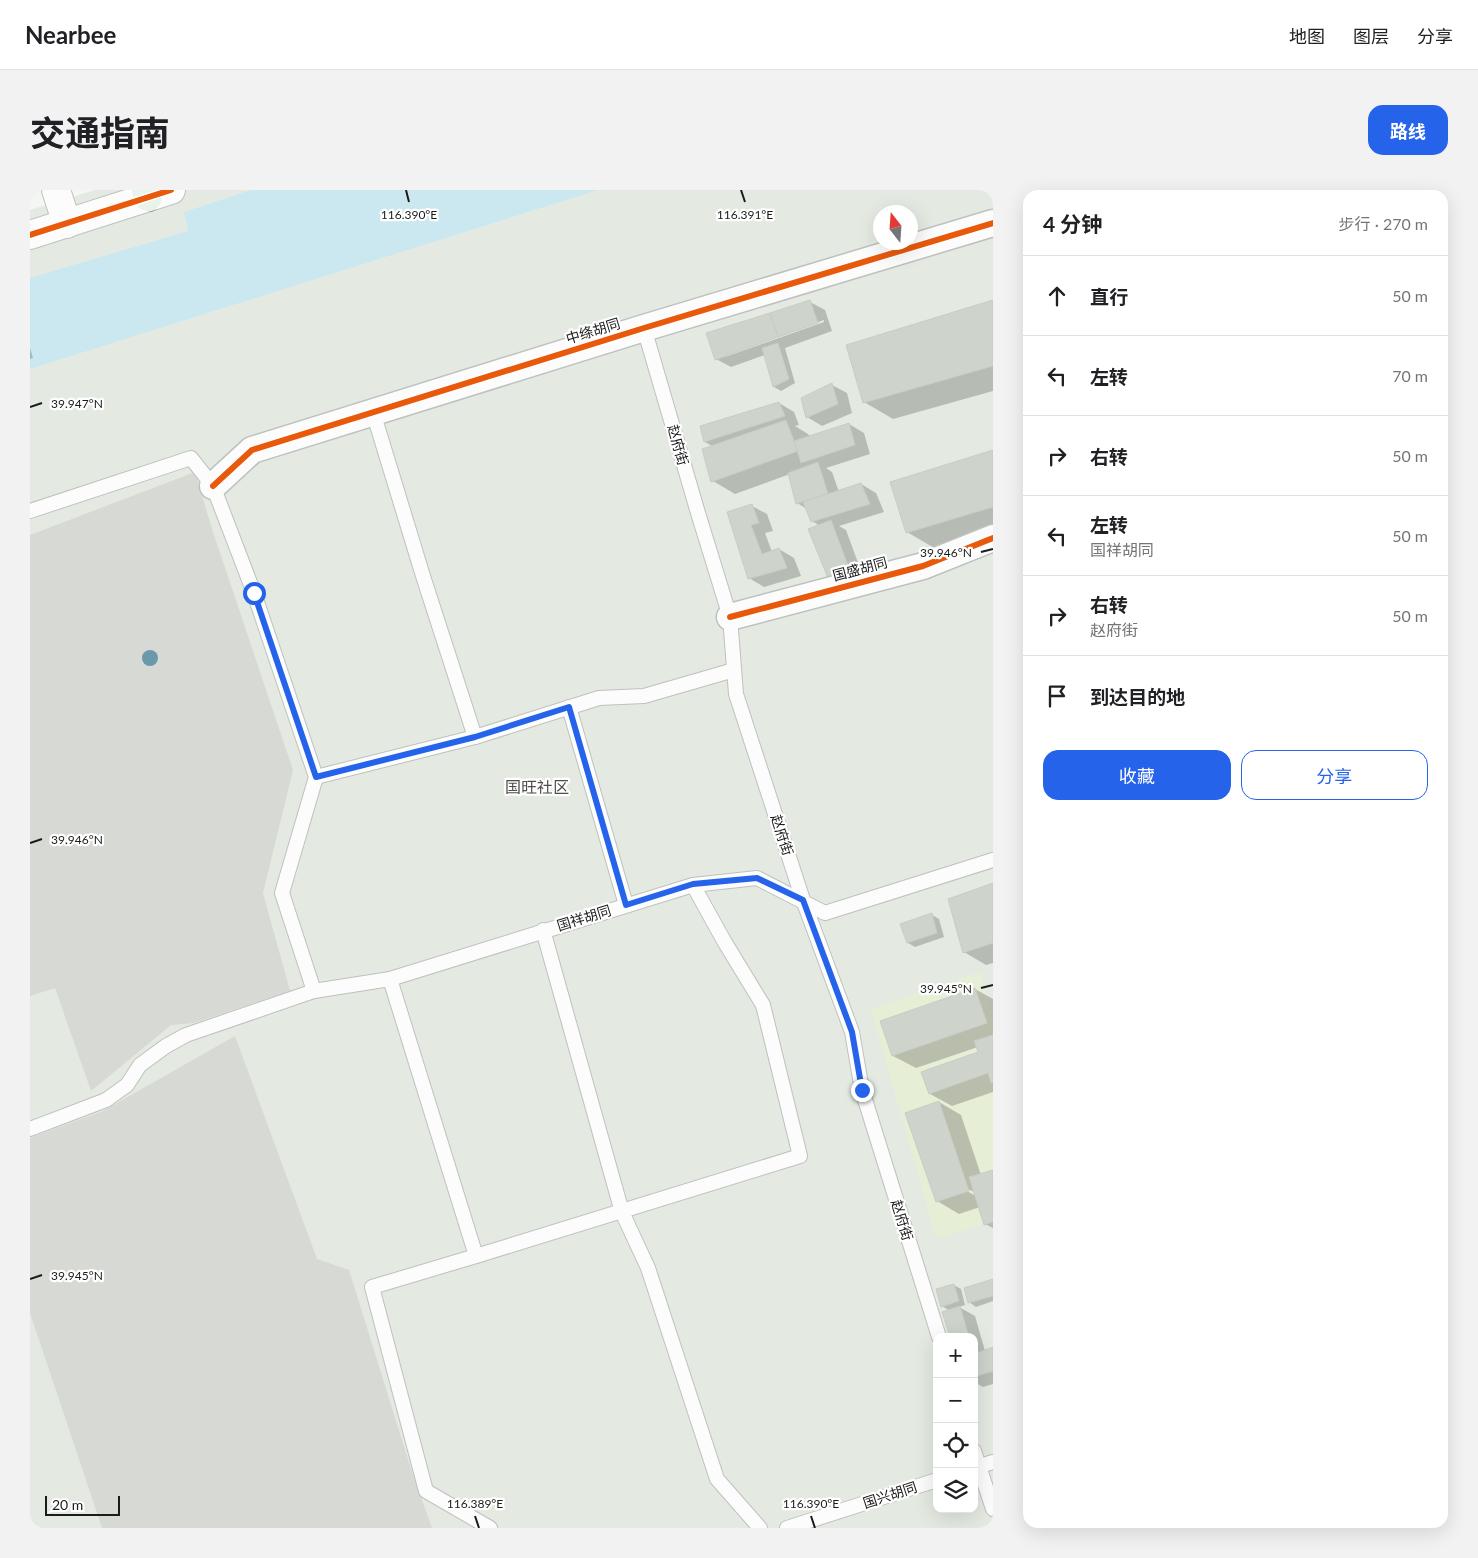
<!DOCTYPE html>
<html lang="zh">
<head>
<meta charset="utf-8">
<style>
  body { margin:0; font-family:Lato,"Noto Sans SC",sans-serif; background:#f2f2f2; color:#202124 }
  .controls { position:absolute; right:15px; bottom:15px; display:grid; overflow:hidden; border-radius:10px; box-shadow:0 5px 20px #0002 }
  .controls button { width:45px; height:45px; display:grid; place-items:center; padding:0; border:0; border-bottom:1px solid #e0e0e0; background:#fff; color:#202124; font:25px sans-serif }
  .compass { position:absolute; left:843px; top:15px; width:45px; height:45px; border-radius:50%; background:#fff; box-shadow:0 5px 20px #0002; rotate:343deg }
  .scale { position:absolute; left:15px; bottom:12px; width:75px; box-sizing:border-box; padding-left:5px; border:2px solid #1b1b1b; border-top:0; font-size:14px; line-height:18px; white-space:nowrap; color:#1b1b1b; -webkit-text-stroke:4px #fff; paint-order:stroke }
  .stop { position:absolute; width:15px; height:15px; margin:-11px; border:4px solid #2563eb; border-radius:50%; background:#fff }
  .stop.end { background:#2563eb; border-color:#fff; box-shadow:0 1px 5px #0008 }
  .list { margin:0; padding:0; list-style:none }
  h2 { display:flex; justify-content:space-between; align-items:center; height:65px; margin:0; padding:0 20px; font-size:21px }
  h2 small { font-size:16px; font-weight:400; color:#757577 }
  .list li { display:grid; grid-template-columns:32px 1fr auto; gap:15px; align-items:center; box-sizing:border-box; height:80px; padding:0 20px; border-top:1px solid #e0e0e0 }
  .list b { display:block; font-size:19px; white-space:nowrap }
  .list p { margin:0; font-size:16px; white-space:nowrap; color:#757577 }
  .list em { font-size:16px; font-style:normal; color:#757577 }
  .actions { display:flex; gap:10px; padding:15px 20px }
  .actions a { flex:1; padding:11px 0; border:1px solid #2563eb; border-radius:15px; text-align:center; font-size:18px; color:#2563eb }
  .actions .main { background:#2563eb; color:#fff }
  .icon { flex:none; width:28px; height:28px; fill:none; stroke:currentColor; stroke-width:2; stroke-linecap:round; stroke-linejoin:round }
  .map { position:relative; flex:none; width:963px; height:1338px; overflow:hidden; border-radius:15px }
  header { display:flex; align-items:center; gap:30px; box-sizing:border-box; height:70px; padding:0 25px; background:#fff; border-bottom:1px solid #e0e0e0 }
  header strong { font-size:24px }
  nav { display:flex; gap:28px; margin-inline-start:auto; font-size:18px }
  .intro { display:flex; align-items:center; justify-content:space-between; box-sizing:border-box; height:120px; padding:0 30px }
  h1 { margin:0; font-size:35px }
  .button { padding:12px 22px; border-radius:15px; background:#2563eb; color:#fff; font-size:18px; font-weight:700 }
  main { display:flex; gap:30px; padding:0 30px }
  aside { flex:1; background:#fff; border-radius:15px; box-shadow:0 5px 20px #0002 }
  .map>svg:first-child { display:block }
  .residential { fill:#d6d9d4 }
  .commercial { fill:#e6eed6 }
  .park { fill:#cbe8f1 }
  .pier { fill:#f3f6f2 }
  .shadow { fill:#0003; fill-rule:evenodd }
  .building { fill:#ced3cc; stroke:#c7cdc4 }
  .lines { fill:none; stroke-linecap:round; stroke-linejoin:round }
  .service-casing { stroke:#bec1bd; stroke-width:16 }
  .minor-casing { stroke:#bec1bd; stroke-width:29 }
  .tertiary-casing { stroke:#bec1bd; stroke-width:30 }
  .secondary-casing { stroke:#7c9482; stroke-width:30 }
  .service { stroke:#fbfcfb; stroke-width:14 }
  .minor { stroke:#fbfcfb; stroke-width:26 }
  .tertiary { stroke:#fbfcfb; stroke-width:28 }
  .secondary { stroke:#e8f3ea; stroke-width:28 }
  .cycleway-casing { stroke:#fff; stroke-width:9 }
  .cycleway { stroke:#e8590c; stroke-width:6 }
  .tree { fill:#6999ab }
  .route { stroke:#2563eb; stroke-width:6 }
  .ticks { fill:none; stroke:#1b1b1b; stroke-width:2 }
  .labels { text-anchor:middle; stroke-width:4.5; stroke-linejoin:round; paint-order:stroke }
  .street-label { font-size:14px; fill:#1b1b1b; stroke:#fff }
  .quarter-label { font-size:16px; fill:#4e4e4e; stroke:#fff }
  .ticks-label { font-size:12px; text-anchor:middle; fill:#1b1b1b; stroke:#fff; stroke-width:4.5; stroke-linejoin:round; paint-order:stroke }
</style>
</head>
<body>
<header>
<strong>Nearbee</strong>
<nav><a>地图</a><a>图层</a><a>分享</a></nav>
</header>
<div class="intro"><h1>交通指南</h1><a class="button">路线</a></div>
<main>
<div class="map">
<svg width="963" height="1338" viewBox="0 0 963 1338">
  <rect width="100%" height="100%" fill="#e4eae2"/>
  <g class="residential">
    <polygon points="165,282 182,339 263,580 233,703 260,801 164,833 141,835 61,901 25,798 0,806 0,345"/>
    <polygon points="205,846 287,1069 319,1080 381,1279 402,1338 72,1338 0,1123 0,948 73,921"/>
  </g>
  <polygon class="commercial" points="950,782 963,827 963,1032 906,1049 841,819"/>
  <polygon class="park" points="221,0 568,0 0,179 0,88 158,41 154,22"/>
  <polygon class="pier" points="0,0 65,0 0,20"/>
  <g class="shadow">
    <path d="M780 112 795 120 802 141 755 158 765 193 751 201 744 197 735 165 701 177 686 169ZM794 130V132L695 167V165Z"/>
    <polygon points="963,112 963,201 863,229 834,212 817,156"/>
    <polygon points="0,158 3,168 0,169"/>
    <polygon points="802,195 817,203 822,223 792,236 777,227"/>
    <polygon points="749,213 764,222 769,235 765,236 778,244 780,247 819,234 834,243 840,264 796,278 802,282 809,302 831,294 846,303 854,322 809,336 816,340 834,389 799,387 790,336 782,331 777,319 767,313 760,284 705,304 683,291 684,257 675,252"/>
    <polygon points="963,261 963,342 906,359 877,342 862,293"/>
    <polygon points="722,316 737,324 743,341 735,343 742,362 749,359 764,368 771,386 734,397 719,388 698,323"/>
    <polygon points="963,694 963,773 956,775 934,762 919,709"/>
    <polygon points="902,725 909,729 914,747 885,757 878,753"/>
    <polygon points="945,799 963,809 963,902 922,916 900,904 950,863 948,857 886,878 863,866"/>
    <path d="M909 912 931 925 951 985 963 981V1038L955 1034 950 1017 929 1024 907 1011ZM934 997 946 1003V1006L933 999Z"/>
    <polygon points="963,1091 963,1111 946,1117 939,1112"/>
    <polygon points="924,1095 931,1099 935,1115 929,1117 945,1126 955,1161 963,1159 963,1194 953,1197 944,1192 944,1147 921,1147 920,1121 912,1116"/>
  </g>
  <g class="building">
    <polygon points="780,110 788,133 748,147 740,123"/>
    <polygon points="963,110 963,176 833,213 816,155"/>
    <polygon points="740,123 748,147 685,170 676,143"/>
    <polygon points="748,153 759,189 743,197 732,158"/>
    <polygon points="802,193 808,214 776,228 771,208"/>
    <polygon points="749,212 755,226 674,252 670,236"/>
    <polygon points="756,230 768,261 681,292 672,259"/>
    <polygon points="819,233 825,255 771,273 764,251"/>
    <polygon points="963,260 963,317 876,343 860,292"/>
    <polygon points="788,272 798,304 766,314 758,283"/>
    <polygon points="831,293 840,314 781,332 773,312"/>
    <polygon points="722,314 729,333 721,335 732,364 749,358 757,378 718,389 697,322"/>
    <polygon points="801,330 820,381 798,388 778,339"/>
    <polygon points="963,693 963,753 933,763 918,709"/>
    <polygon points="902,723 907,743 877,753 870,734"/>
    <polygon points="945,798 957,833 862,866 850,831"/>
    <polygon points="963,845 963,892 961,893 958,883 899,904 891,882 948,862 944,851"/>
    <polygon points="909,911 939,1001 906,1012 875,923"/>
    <polygon points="963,980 963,1032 954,1035 939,987"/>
    <polygon points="963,1089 963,1106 938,1113 934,1098"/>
    <polygon points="924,1094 929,1111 911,1117 906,1099"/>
    <polygon points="930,1116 939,1147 920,1147 912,1122"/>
    <polygon points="963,1157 963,1181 944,1187 944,1164"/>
  </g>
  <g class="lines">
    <defs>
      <g id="service">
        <polyline points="614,138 668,323 700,427 706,504 773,710 822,842 832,900 909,1147"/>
        <polyline points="343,222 393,386 445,547"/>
        <polyline points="0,321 161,268 183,296 224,403 286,587 252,703 284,801"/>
        <polyline points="539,517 596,715"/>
        <polyline points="286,587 445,547 569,508 614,506 704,480"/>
        <polyline points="513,740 592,1022 618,1078 687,1289 730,1338"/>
        <polyline points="360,789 446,1066 342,1097 396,1301 460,1338"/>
        <polyline points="0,939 76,910 97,895 110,875 136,856 156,845 284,801 360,789 663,695 727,688 795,723 963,670"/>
        <polyline points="446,1066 770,966 733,815 694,751 663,695"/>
        <polyline points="944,1261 963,1319"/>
        <polyline points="944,1278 963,1272"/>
        <polyline points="757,1338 907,1290"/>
      </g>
      <g id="minor">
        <polyline points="183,296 222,260 614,138 963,33"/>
        <polyline points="700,427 893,376 963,348"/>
      </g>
      <g id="tertiary">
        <polyline points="26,0 37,34"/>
        <polyline points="0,45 141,0"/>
      </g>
      <polyline id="secondary" points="116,0 118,7"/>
    </defs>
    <use href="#service" class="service-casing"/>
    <use href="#minor" class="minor-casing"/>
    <use href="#tertiary" class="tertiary-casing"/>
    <use href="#secondary" class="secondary-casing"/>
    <use href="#service" class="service"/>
    <use href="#minor" class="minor"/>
    <use href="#tertiary" class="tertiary"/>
    <use href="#secondary" class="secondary"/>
    <defs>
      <g id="cycleway">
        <polyline points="0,45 141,0"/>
        <polyline points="183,296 222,260 614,138 963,33"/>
        <polyline points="700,427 893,376 963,348"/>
      </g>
    </defs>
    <use href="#cycleway" class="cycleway-casing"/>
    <use href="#cycleway" class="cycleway"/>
  </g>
  <circle class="tree" cx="120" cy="468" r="8"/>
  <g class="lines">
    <polyline class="route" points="224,403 286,587 445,547 539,517 596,715 663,694 727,688 773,710 822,842 832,900"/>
  </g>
  <path class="ticks" d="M376 0 379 12M711 0 715 12M0 217 12 213M951 362 963 359M0 653 12 649M951 798 963 795M0 1089 12 1085M445 1326 449 1338M781 1326 785 1338"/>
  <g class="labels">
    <g class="street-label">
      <text transform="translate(563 141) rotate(-17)" y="5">中绦胡同</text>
      <text transform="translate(648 255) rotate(74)" y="5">赵府街</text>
      <text transform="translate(830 379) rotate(-15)" y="5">国盛胡同</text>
      <text transform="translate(752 645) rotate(72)" y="5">赵府街</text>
      <text transform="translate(554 728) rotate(-17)" y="5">国祥胡同</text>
      <text transform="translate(872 1030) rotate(73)" y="5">赵府街</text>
      <text transform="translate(860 1305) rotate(-18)" y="5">国兴胡同</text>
    </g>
    <g class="quarter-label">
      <text x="507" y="603">国旺社区</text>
    </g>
  </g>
  <g class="ticks-label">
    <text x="379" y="29">116.390°E</text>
    <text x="715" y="29">116.391°E</text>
    <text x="47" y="218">39.947°N</text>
    <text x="916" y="367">39.946°N</text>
    <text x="47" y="654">39.946°N</text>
    <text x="916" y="803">39.945°N</text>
    <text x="47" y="1090">39.945°N</text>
    <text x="445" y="1318">116.389°E</text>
    <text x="781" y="1318">116.390°E</text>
  </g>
</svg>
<div class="controls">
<button>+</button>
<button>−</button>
<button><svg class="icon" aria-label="locate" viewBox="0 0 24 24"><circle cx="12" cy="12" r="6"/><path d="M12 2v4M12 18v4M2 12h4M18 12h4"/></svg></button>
<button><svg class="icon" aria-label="layers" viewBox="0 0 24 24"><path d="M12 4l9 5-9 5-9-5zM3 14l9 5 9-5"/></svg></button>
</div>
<svg class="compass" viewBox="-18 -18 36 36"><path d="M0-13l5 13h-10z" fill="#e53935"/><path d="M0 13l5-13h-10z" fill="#757577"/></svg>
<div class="scale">20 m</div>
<div class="stop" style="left:224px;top:403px"></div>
<div class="stop end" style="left:832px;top:900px"></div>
</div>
<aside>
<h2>4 分钟<small>步行 · 270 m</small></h2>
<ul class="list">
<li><svg class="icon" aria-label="ahead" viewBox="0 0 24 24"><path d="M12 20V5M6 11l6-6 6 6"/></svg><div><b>直行</b></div><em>50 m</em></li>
<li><svg class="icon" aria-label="left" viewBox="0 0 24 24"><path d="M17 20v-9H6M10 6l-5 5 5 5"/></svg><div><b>左转</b></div><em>70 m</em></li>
<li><svg class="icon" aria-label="right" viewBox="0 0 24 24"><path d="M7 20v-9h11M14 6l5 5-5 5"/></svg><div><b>右转</b></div><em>50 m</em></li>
<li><svg class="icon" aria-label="left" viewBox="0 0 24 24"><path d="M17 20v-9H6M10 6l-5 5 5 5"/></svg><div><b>左转</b><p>国祥胡同</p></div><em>50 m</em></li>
<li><svg class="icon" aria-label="right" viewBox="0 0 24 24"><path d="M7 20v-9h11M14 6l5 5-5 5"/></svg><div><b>右转</b><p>赵府街</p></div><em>50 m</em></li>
<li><svg class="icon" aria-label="arrive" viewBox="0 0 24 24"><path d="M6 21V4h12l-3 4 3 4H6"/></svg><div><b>到达目的地</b></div></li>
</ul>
<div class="actions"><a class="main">收藏</a><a>分享</a></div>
</aside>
</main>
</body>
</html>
